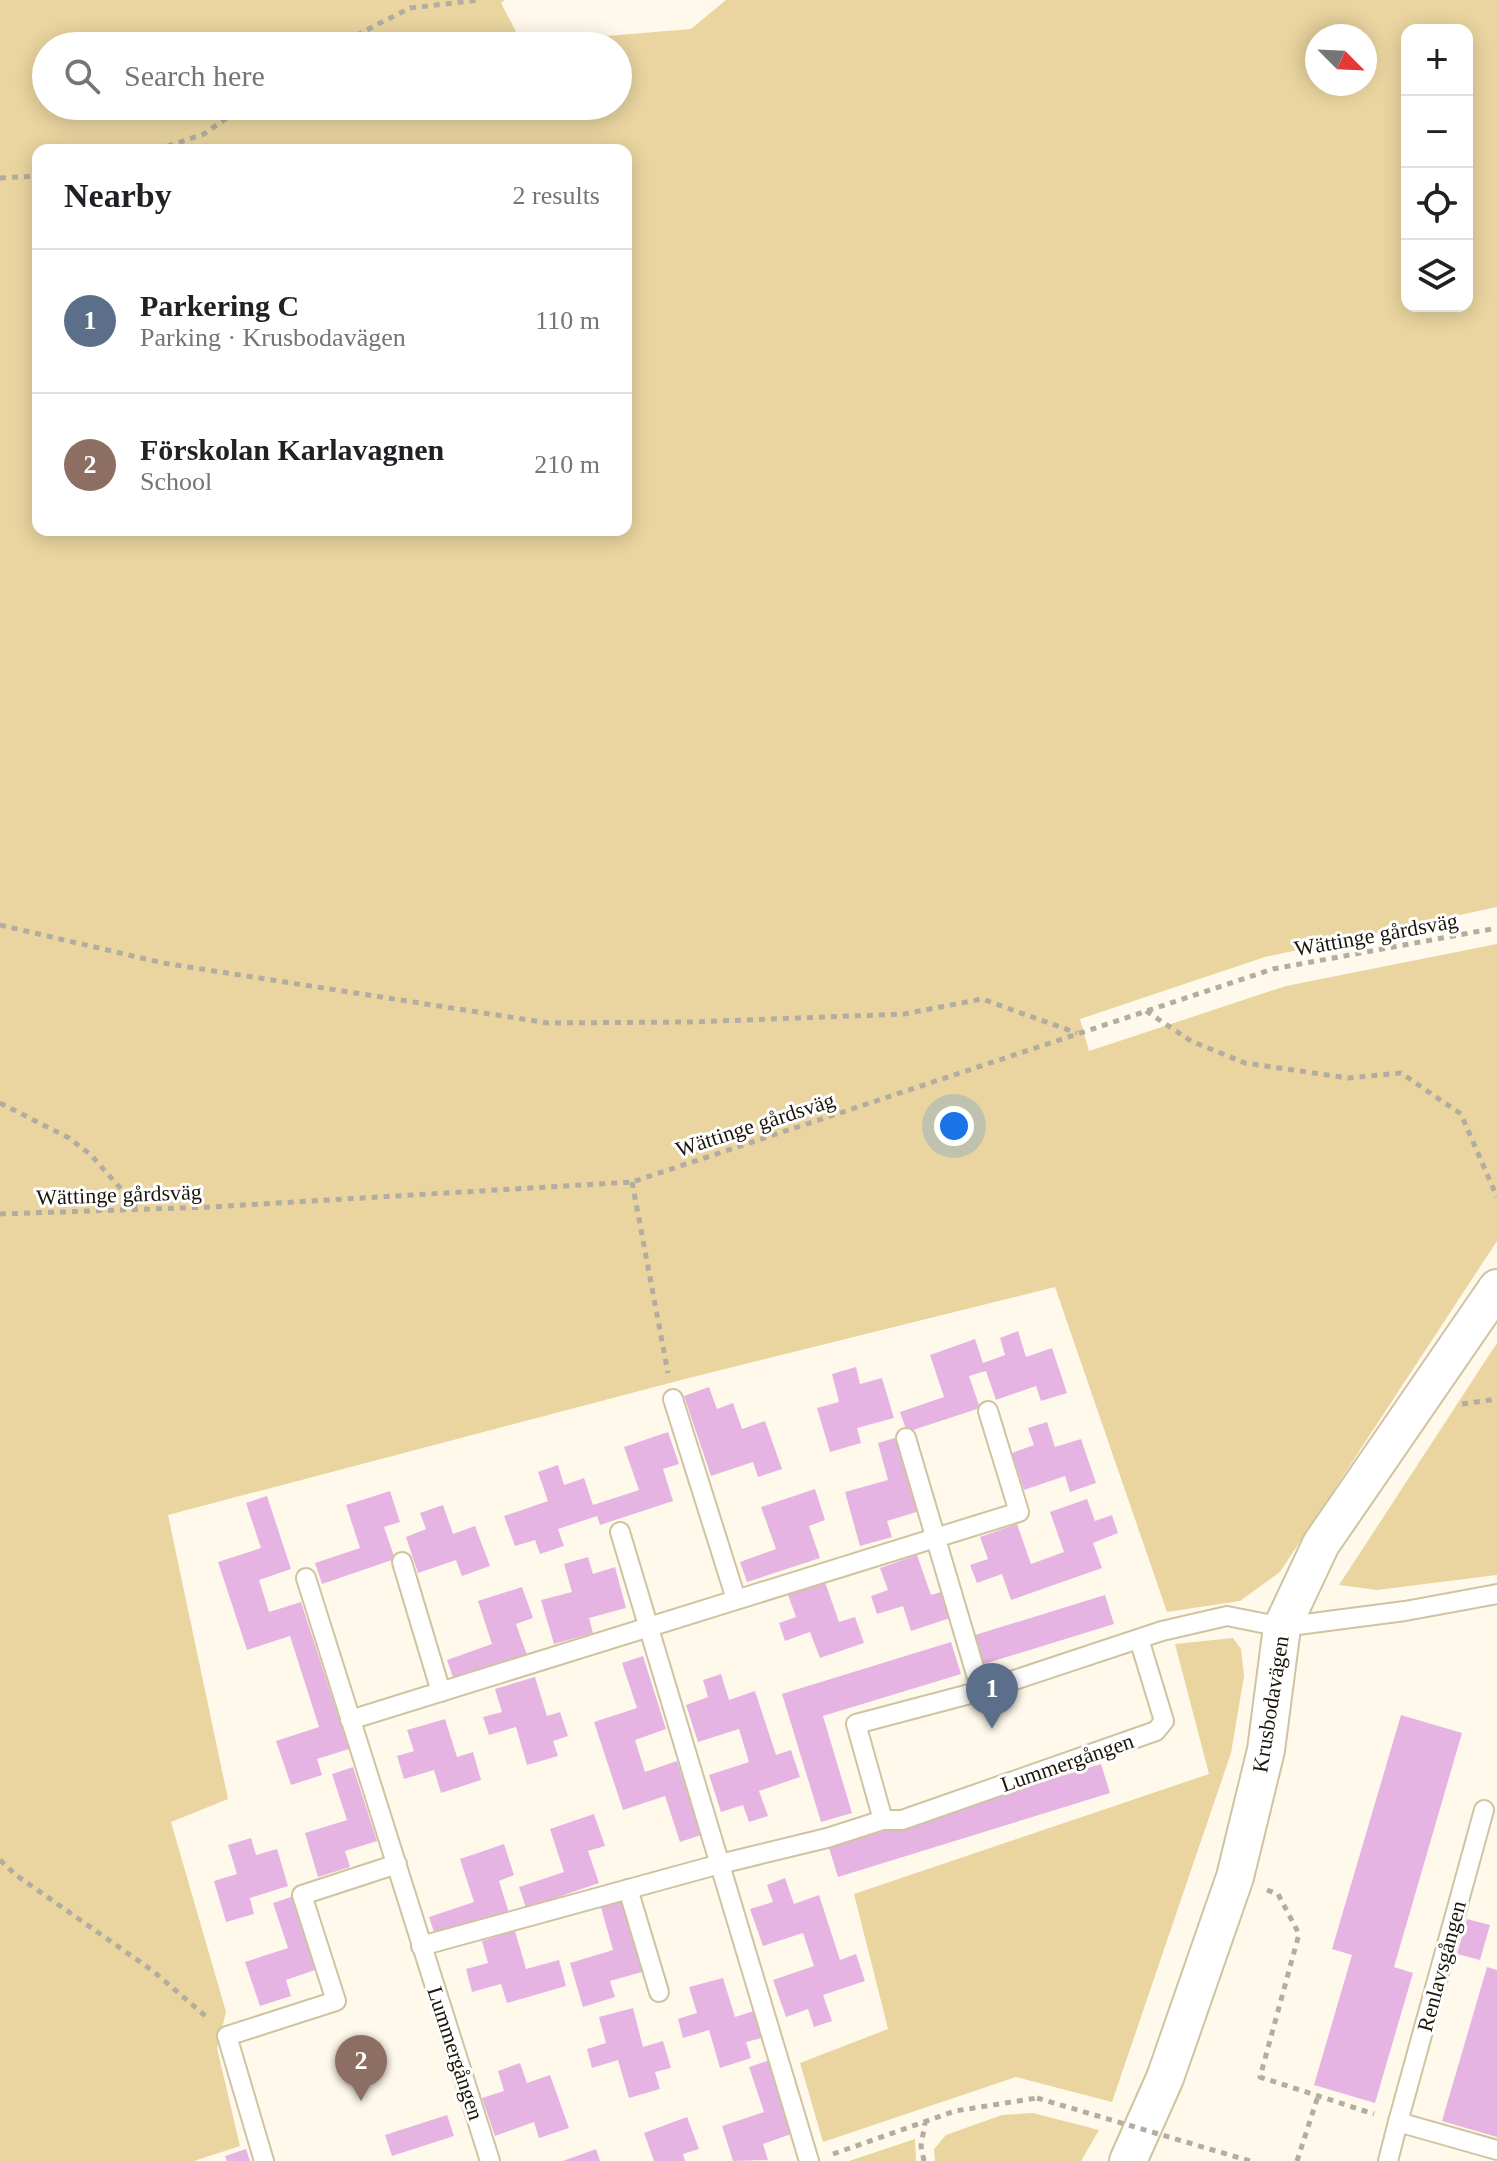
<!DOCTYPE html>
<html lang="en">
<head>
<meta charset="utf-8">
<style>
  body { margin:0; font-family:Georgia,serif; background:#f6f6f6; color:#202124 }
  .controls { position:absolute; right:24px; top:24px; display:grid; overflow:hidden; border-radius:16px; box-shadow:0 4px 20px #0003 }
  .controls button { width:72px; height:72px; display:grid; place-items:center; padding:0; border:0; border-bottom:2px solid #e0e0e0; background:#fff; color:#202124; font:40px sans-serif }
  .compass { position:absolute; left:1305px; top:24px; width:72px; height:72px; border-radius:50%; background:#fff; box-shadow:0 4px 20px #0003; rotate:114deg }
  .you { position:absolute; left:954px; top:1126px; width:28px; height:28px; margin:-20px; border:6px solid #fff; border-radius:50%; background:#1a73e8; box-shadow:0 0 0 12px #1a73e833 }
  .badge { display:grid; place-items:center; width:52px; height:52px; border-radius:50%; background:#ea580c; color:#fff; font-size:26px; font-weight:700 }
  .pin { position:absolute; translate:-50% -66px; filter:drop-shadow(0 2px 4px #0008) }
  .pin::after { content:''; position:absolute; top:42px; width:28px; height:24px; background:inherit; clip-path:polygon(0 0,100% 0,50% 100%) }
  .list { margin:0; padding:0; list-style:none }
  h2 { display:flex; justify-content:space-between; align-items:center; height:104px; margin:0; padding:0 32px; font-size:34px }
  h2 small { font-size:26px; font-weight:400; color:#757577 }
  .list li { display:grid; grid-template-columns:52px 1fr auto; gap:24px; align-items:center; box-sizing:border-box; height:144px; padding:0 32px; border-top:2px solid #e0e0e0 }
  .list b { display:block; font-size:30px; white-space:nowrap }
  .list p { margin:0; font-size:26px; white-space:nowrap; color:#757577 }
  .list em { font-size:26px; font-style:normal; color:#757577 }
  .icon { flex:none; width:44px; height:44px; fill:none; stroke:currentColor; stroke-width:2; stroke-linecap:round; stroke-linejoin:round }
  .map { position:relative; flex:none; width:1497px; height:2161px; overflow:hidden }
  .search { position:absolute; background:#fff; box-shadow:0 4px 20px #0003; left:32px; top:32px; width:600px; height:88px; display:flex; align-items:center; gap:20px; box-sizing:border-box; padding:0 28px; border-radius:44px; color:#757577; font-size:30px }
  .panel { position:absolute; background:#fff; box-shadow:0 4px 20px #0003; left:32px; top:144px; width:600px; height:392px; border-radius:16px }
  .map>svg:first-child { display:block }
  .green { fill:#ead5a0; fill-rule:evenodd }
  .building { fill:#e6b4e3 }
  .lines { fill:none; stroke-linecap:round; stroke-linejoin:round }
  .lane-casing { stroke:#d0c3a0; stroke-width:22 }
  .street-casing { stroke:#d0c3a0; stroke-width:40 }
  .path { stroke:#b2ada0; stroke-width:5; stroke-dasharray:6 6; stroke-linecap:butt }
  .lane { stroke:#fff; stroke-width:18 }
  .street { stroke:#fff; stroke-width:36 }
  .path-bridge { stroke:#b2ada0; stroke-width:5; stroke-dasharray:6 6; stroke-linecap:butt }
  .labels { text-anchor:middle; stroke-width:6; stroke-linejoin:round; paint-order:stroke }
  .street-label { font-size:22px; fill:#1b160a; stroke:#fff }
</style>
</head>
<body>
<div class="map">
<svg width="1497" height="2161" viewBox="0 0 1497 2161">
  <rect width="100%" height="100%" fill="#fef9eb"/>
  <g class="green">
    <path d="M0 0H505L501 3 522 43 691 29 726 0H1497V907L1265 957 1080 1019 1089 1051 1286 986 1497 944V1241L1280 1572 1240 1601 1167 1612 1055 1287 685 1379 168 1515 228 1799 171 1822 226 2012 217 2048 240 2146 194 2161H0ZM1407 30H1467V306H1407ZM1317 36H1365V84H1317ZM46 46H618V106H46ZM38 150H626V530H38Z"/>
    <polygon points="1497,1343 1497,1575 1377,1590 1339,1585"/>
    <polygon points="1233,1638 1241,1649 1244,1676 1231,1753 1112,2102 1016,2077 823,2142 800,2063 888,2029 854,1894 1209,1774 1175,1644"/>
    <polygon points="1033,2113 1099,2130 1081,2161 935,2161 934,2149 946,2135 1002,2115"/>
    <polygon points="915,2139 916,2161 849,2161"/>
  </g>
  <g class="building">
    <polygon points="1018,1331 1026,1357 1052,1348 1067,1393 1041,1401 1036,1386 996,1400 986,1371 969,1376 980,1408 907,1432 900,1412 944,1397 930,1355 975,1339 983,1363 1005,1355 1000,1338"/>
    <polygon points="856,1367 860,1384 882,1378 894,1418 857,1428 861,1443 830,1452 817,1408 839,1402 832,1374"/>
    <polygon points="709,1387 717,1409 733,1403 742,1429 765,1421 782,1469 758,1477 753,1462 711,1476 684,1396"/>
    <polygon points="1047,1422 1055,1447 1081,1439 1096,1483 1070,1492 1065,1476 1024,1490 1012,1453 1034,1445 1028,1428"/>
    <polygon points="668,1432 679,1464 663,1469 673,1501 600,1525 597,1516 558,1529 564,1546 540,1554 535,1540 515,1546 504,1516 548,1501 538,1472 558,1465 564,1485 584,1478 593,1505 639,1490 624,1447"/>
    <polygon points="898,1437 920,1511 887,1521 892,1537 860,1546 845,1492 888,1480 878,1443"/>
    <polygon points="815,1489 825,1520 809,1526 820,1558 747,1582 740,1562 776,1549 761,1507"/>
    <polygon points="390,1491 400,1522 384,1527 395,1559 322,1584 315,1563 360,1548 346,1505"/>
    <polygon points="267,1496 291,1569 259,1580 269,1612 301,1602 349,1749 317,1759 322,1775 291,1785 276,1741 319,1727 290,1636 247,1650 218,1562 261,1548 246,1503"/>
    <polygon points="1087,1499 1095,1521 1112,1515 1118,1533 1093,1543 1102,1568 1011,1600 1002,1574 977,1583 970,1565 988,1559 980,1537 1017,1524 1031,1564 1064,1552 1050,1512"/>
    <polygon points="443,1505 453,1534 475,1526 490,1566 462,1576 456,1560 418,1573 406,1537 426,1529 420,1513"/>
    <polygon points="917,1555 931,1595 947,1590 956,1616 911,1631 903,1606 877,1614 871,1596 888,1590 880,1568"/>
    <polygon points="588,1557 593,1574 615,1567 626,1608 589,1618 593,1633 554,1644 541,1600 572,1592 564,1564"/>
    <polygon points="825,1582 839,1622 855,1617 864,1643 820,1658 810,1632 785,1641 779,1623 796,1617 788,1595"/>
    <polygon points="522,1587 533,1618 516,1624 527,1655 454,1680 447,1660 492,1644 478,1601"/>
    <polygon points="1105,1595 1114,1624 984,1664 975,1635"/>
    <polygon points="951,1642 961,1674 823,1716 852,1813 821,1822 782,1694"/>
    <polygon points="643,1656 666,1729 635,1740 645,1772 677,1761 701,1835 680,1842 665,1796 623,1810 594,1722 637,1708 622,1663"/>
    <polygon points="721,1674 729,1700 755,1691 776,1755 791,1750 800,1777 759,1791 768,1816 749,1822 743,1805 721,1812 709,1775 749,1762 739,1729 698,1742 686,1705 708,1697 703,1680"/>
    <polygon points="535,1677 547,1716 560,1712 568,1736 553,1741 558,1756 527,1765 516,1727 489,1735 483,1717 502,1712 495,1689"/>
    <polygon points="1401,1715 1462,1733 1394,1967 1413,1973 1375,2103 1314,2085 1352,1955 1332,1949"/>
    <polygon points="445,1719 457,1757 473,1752 481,1780 441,1793 434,1770 404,1779 397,1756 414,1751 407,1730"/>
    <polygon points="1101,1764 1110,1793 838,1877 829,1848"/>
    <polygon points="353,1767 377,1841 345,1851 350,1867 318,1877 305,1833 347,1820 332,1774"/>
    <polygon points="594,1814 605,1846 588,1851 599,1883 526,1908 519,1887 564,1872 550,1829"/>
    <polygon points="251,1838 256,1855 277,1849 288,1886 250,1898 254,1914 226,1922 214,1881 237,1874 228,1845"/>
    <polygon points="504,1844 514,1875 499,1881 509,1913 436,1938 429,1917 474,1902 460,1859"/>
    <polygon points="785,1878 794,1904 819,1895 840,1960 856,1954 865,1981 823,1995 832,2021 814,2027 808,2009 786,2017 773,1980 814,1966 803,1933 763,1946 750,1909 773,1902 767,1885"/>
    <polygon points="294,1896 318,1969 286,1980 291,1996 260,2006 245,1962 288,1948 273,1903"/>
    <polygon points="621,1898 642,1972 610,1981 615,1997 583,2007 570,1963 613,1950 600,1904"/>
    <polygon points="1467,1919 1490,1925 1480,1960 1457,1954"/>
    <polygon points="515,1931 526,1969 559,1960 566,1986 507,2003 501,1984 472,1992 466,1969 488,1963 482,1941"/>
    <polygon points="1487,1967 1497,1970 1497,2137 1442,2121"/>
    <polygon points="723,1978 735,2017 754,2011 762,2038 746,2042 751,2058 720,2068 709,2030 683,2038 678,2019 697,2013 689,1987"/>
    <polygon points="633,2008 643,2047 663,2041 671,2068 655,2072 660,2089 629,2098 618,2060 592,2068 587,2049 606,2043 599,2017"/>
    <polygon points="770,2060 794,2133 763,2144 768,2160 733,2161 722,2126 764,2112 749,2067"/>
    <polygon points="520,2063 527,2083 550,2075 569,2128 539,2138 534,2122 495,2136 482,2098 504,2091 498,2071"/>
    <polygon points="447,2115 454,2136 392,2156 385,2135"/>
    <polygon points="687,2117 699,2149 683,2154 685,2161 654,2161 644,2133"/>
    <polygon points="246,2149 250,2161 227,2161 225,2156"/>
    <polygon points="596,2149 600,2161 563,2161"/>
  </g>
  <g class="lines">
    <defs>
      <g id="lane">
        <polyline points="673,1399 736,1599"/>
        <polyline points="906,1438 981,1691"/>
        <polyline points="620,1532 809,2161"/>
        <polyline points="402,1562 441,1692"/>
        <polyline points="306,1578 490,2161"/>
        <polyline points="1139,1639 1164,1721 1156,1731 902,1820 883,1820 856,1724 981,1691 1162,1631 1227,1616 1282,1627 1405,1611 1497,1594"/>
        <polyline points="350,1720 1019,1512 988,1411"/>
        <polyline points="628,1889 659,1992"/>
        <polyline points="421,1946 720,1864 827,1838 883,1820"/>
        <polyline points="1398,2122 1484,1810"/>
        <polyline points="264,2161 227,2036 336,2001 302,1895 397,1864"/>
        <polyline points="1388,2161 1398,2122 1497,2150"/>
      </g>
      <polyline id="street" points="1128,2161 1165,2078 1235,1877 1266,1750 1282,1627 1321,1544 1497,1288"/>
    </defs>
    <use href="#lane" class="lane-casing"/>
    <use href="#street" class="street-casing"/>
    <g class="path">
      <polyline points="335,46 410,8 479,0"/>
      <polyline points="156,150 204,134 244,106"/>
      <polyline points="0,178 38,176"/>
      <polyline points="0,925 163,963 548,1023 692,1022 904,1014 982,999 1077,1033"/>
      <polyline points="1146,1011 1191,1041 1245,1063 1348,1078 1401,1073 1461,1114 1497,1197"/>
      <polyline points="0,1103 69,1138 91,1155 138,1208"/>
      <polyline points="632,1182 668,1373"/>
      <polyline points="0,1214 210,1207 632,1182 1273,969 1497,928"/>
      <polyline points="1462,1404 1497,1399"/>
      <polyline points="0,1860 16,1875 153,1971 209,2019"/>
      <polyline points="1267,1890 1278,1894 1299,1934 1260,2077 1374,2114"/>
      <polyline points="833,2154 955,2111 1037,2098"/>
      <polyline points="924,2161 921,2146 925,2123"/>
      <polyline points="1297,2161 1318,2096"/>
    </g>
    <use href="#lane" class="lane"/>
    <use href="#street" class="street"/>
    <polyline class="path-bridge" points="1037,2098 1250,2161"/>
  </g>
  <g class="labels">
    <g class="street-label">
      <text transform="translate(1376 934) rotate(-10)" y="8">Wättinge gårdsväg</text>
      <text transform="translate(755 1124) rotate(-18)" y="8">Wättinge gårdsväg</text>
      <text transform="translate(119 1194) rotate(-2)" y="8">Wättinge gårdsväg</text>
      <text transform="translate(1270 1704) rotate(-81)" y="8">Krusbodavägen</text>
      <text transform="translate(1067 1762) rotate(-19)" y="8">Lummergången</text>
      <text transform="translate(1441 1966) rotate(-75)" y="8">Renlavsgången</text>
      <text transform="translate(456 2053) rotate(72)" y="8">Lummergången</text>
    </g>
  </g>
</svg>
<div class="controls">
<button>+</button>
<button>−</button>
<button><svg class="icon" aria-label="locate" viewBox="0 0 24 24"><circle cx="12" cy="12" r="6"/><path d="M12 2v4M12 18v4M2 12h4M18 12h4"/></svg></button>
<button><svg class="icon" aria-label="layers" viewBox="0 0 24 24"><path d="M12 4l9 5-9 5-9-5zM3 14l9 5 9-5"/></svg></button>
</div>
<svg class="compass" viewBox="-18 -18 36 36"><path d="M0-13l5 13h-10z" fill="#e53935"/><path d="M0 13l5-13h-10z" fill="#757577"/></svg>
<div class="you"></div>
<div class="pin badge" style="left:992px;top:1729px;background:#5c6f8a">1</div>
<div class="pin badge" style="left:361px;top:2101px;background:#8d6e63">2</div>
<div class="search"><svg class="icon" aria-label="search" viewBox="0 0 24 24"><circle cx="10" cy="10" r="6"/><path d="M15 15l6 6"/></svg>Search here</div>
<section class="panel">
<h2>Nearby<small>2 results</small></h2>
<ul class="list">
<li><span class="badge" style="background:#5c6f8a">1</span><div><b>Parkering C</b><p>Parking · Krusbodavägen</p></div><em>110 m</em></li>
<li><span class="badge" style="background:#8d6e63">2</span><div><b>Förskolan Karlavagnen</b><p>School</p></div><em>210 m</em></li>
</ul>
</section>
</div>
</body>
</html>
